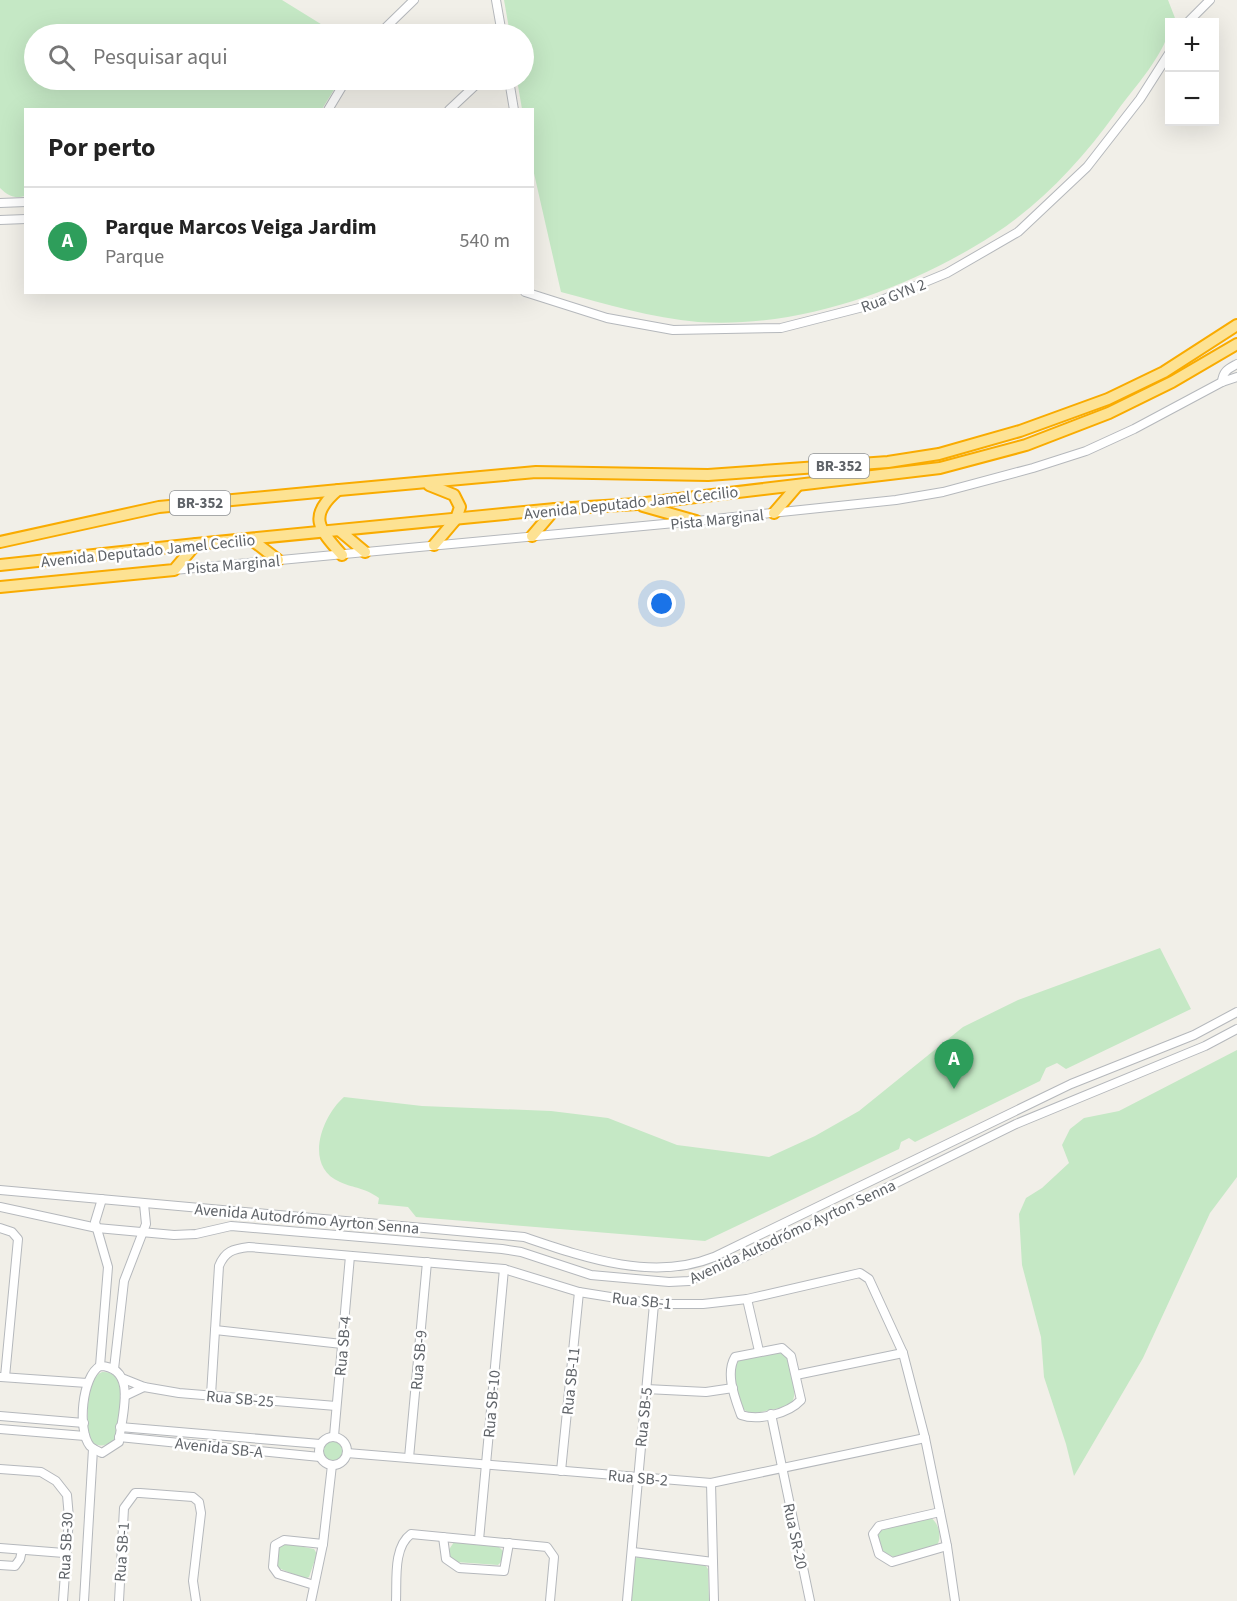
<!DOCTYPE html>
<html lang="pt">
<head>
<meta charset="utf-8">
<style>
  body { margin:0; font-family:"Source Sans 3",sans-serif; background:#f2f2f2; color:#222 }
  .controls { position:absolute; right:18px; top:18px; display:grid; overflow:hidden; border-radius:0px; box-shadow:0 6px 24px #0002 }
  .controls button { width:54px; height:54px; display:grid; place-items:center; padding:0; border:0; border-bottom:2px solid #e0e0e0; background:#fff; color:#222; font:30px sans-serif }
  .you { position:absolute; left:662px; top:604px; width:21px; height:21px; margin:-15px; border:4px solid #fff; border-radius:50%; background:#1a73e8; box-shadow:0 0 0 9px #1a73e833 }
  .badge { display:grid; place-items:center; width:39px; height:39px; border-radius:50%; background:#b45309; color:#fff; font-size:20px; font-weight:700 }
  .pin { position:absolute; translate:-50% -50px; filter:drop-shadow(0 2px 3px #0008) }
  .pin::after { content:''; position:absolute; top:32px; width:21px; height:18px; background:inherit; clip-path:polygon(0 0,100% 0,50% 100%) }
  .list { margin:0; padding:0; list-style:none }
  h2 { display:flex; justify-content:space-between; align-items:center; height:78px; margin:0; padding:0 24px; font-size:26px }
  h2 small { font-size:20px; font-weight:400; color:#767676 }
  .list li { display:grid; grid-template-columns:39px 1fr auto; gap:18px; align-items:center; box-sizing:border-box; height:108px; padding:0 24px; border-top:2px solid #e0e0e0 }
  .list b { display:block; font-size:22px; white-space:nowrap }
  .list p { margin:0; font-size:20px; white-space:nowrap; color:#767676 }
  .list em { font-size:20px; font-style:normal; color:#767676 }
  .icon { flex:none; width:33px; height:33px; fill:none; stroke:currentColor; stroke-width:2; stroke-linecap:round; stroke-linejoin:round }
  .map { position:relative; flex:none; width:1237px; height:1601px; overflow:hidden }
  .search { position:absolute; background:#fff; box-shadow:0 6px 24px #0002; left:24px; top:24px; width:510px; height:66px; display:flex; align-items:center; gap:15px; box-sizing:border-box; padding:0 21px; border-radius:33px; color:#767676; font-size:22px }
  .panel { position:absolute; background:#fff; box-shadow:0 6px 24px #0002; left:24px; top:108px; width:510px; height:186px; border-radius:0px }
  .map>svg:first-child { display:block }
  .green { fill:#c5e8c5 }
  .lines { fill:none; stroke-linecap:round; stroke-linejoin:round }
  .minor-casing { stroke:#b5b8bc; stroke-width:10 }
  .highway-casing { stroke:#f9ab00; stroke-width:14 }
  .minor { stroke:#fff; stroke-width:8 }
  .highway { stroke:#fde293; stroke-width:10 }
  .labels { text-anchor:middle; stroke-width:5; stroke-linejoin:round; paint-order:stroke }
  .shield { fill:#fff; stroke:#8f9295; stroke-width:1.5 }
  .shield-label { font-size:15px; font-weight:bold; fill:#5f6368 }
  .street-label { font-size:16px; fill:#5f6368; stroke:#fff }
</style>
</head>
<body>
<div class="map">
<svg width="1237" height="1601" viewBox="0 0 1237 1601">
  <rect width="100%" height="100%" fill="#f1efe8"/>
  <g class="green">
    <path d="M0 0H282L337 34H34V80H340L322 109 26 110 25 196C15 199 8 196 0 188Z"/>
    <path d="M504 0H1168L1175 18 1174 22H1170C1170 50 1131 91 1115 114 1082 160 1041 204 993 235 909 289 799 329 698 322 652 318 606 304 561 292L533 169 532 110 522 109 517 80H524V34H510Z"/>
    <path d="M1160 948 1191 1009 1066 1069 1057 1063 1046 1068 1040 1081 915 1142 909 1138 901 1142 899 1149 705 1241 416 1217 408 1207 378 1204 379 1198C363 1187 356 1189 340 1182 303 1166 322 1116 344 1097L422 1106 551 1111 608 1118 677 1145 769 1157 815 1136 859 1111 963 1027 1018 1000Z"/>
    <polygon points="1237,1050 1237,1177 1210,1213 1143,1358 1074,1476 1066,1444 1044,1377 1041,1337 1022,1265 1019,1214 1026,1198 1042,1188 1069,1163 1062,1145 1070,1129 1084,1118 1119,1111"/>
    <path d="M779 1352 787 1357C790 1371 801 1395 789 1406L751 1414 741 1408 733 1368 739 1360Z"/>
    <path d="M102 1372C131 1370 118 1419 117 1436 109 1446 101 1448 90 1442L87 1435C89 1417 84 1380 102 1372Z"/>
    <circle cx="333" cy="1451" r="11"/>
    <path d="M931 1518C939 1523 942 1538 937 1545L894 1557 881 1551 877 1537 881 1530Z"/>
    <polygon points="454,1542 498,1546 504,1552 502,1561 498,1565 456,1562 449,1556 448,1551"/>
    <polygon points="284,1543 314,1549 317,1554 309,1577 305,1579 276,1567 277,1548"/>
    <polygon points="637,1557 705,1565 708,1569 709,1601 628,1601 634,1560"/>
  </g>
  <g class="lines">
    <defs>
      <g id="minor">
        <polyline points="496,0 502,34"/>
        <polyline points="1188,22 1210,0"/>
        <polyline points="379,34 414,0"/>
        <polyline points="509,80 514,110"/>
        <polyline points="328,110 346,80"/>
        <polyline points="449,110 481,80"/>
        <polyline points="0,203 26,202"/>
        <polyline points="0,220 26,219"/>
        <polyline points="525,292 607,318 673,330 781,328 867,306 947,273 1018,232 1087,167 1140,99 1170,52"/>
        <path d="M1222 382C1223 371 1228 369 1237 364"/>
        <polyline points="174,570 696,521 896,500 943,492 1033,468 1086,451 1134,429 1222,382 1237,377"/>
        <path d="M0 1190 524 1237C583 1257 652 1282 714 1257L1071 1084 1194 1035 1237 1012"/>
        <polyline points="0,1207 97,1228 174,1235 196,1234 231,1226 502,1249 521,1252 591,1275 669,1282 689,1281 758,1251 1016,1124 1205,1046 1237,1029"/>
        <polyline points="0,1228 12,1232 18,1239 5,1377"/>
        <polyline points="747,1299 759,1351"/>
        <polyline points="215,1330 342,1344"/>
        <path d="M782 1348 791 1356 801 1400C788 1414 758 1421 741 1415 735 1398 725 1374 735 1357Z"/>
        <path d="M100 1366C139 1367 121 1418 119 1442L102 1453C98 1451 93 1449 90 1446 77 1430 82 1376 100 1366Z"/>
        <polyline points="100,1366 108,1267 95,1222 102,1199"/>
        <polyline points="114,1369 124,1281 146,1224 144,1204"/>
        <polyline points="796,1375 903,1353"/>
        <polyline points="1,1377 87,1383"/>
        <polyline points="124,1379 144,1387 179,1393 336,1406"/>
        <polyline points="646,1389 706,1392 733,1388"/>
        <path d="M211 1395 219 1266C225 1251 233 1249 249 1247L504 1269 579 1292 654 1304H703L747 1299 860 1273 869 1279 903 1353 925 1438 947 1546 955 1601"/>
        <polyline points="125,1396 144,1387"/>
        <polyline points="771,1414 810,1601"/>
        <polyline points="0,1416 84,1423"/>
        <polyline points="120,1427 320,1444"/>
        <polyline points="0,1429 85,1436"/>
        <polyline points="334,1436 350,1256"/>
        <circle cx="333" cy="1451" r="14"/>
        <polyline points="119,1437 320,1457"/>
        <polyline points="347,1453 711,1483 925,1438"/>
        <polyline points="409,1458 427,1262"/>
        <polyline points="0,1469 41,1472 56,1481 67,1495 69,1518 63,1601"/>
        <polyline points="561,1471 579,1292"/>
        <polyline points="711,1483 714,1601"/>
        <polyline points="940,1512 879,1526 873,1534 879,1554 892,1562 947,1546"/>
        <polyline points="443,1537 446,1559 459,1568 504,1571 509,1543"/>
        <polyline points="479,1540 504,1269"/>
        <polyline points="0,1548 64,1553"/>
        <polyline points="633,1552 713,1562"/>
        <polyline points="0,1565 15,1566 20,1559 22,1550"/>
        <polyline points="314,1585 278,1574 273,1567 275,1545 284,1540 323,1544"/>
        <polyline points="84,1601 93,1449"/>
        <polyline points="119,1601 124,1508 135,1493 140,1493 193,1497 199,1502 201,1513 193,1581 196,1601"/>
        <polyline points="311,1601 323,1544 332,1465"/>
        <path d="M396 1601C397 1580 393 1547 411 1534L547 1547 554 1557 550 1601"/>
        <polyline points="627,1601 654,1304"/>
      </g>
      <g id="highway">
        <polyline points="429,485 454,495 460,507 456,519 434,545"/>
        <path d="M338 490C307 516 319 529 342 555"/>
        <polyline points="643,506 696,521"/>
        <polyline points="774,513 798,485"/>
        <polyline points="340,531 365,552"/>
        <polyline points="532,536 555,509"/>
        <polyline points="252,540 278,560"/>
        <polyline points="0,542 159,507 339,490 536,472 708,475 888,462 939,454 1020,431 1108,399 1164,372 1237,325"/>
        <polyline points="0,565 196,544 555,509 637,504 940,468 1026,445 1109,413 1172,382 1237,344"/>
        <polyline points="0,587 174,570 196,544"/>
      </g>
    </defs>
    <use href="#minor" class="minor-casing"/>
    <use href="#highway" class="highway-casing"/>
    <use href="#minor" class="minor"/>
    <use href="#highway" class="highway"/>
  </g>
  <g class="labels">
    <g class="shield">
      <rect x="809" y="454" width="60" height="24" rx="4.5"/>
      <rect x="170" y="491" width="60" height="24" rx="4.5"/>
    </g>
    <g class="shield-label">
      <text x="839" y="471">BR-352</text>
      <text x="200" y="508">BR-352</text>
    </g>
    <g class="street-label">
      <text transform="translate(893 295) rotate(-21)" y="6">Rua GYN 2</text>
      <text transform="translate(631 502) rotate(-6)" y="6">Avenida Deputado Jamel Cecilio</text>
      <text transform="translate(717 519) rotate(-6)" y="6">Pista Marginal</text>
      <text transform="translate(148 550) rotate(-6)" y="6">Avenida Deputado Jamel Cecilio</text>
      <text transform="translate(233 564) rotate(-5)" y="6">Pista Marginal</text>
      <text transform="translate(307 1218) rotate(5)" y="6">Avenida Autodrómo Ayrton Senna</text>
      <text transform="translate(792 1231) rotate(-25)" y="6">Avenida Autodrómo Ayrton Senna</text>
      <text transform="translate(642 1300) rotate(6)" y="6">Rua SB-1</text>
      <text transform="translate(342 1346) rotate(-85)" y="6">Rua SB-4</text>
      <text transform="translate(418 1360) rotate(-85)" y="6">Rua SB-9</text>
      <text transform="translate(570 1381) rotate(-84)" y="6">Rua SB-11</text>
      <text transform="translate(240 1398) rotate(5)" y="6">Rua SB-25</text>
      <text transform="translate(491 1404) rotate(-85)" y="6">Rua SB-10</text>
      <text transform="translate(643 1417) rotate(-84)" y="6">Rua SB-5</text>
      <text transform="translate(219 1447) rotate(6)" y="6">Avenida SB-A</text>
      <text transform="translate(638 1477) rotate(5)" y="6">Rua SB-2</text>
      <text transform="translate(796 1536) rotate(78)" y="6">Rua SR-20</text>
      <text transform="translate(65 1546) rotate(-87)" y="6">Rua SB-30</text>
      <text transform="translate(121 1552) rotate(-86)" y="6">Rua SB-1</text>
    </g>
  </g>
</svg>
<div class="controls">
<button>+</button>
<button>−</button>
</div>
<div class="you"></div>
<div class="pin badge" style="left:954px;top:1089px;background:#2e9e5b">A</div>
<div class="search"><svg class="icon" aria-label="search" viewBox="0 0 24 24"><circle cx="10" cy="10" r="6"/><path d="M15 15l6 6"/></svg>Pesquisar aqui</div>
<section class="panel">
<h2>Por perto<small></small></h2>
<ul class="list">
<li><span class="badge" style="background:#2e9e5b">A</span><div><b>Parque Marcos Veiga Jardim</b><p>Parque</p></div><em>540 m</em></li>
</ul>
</section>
</div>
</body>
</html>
